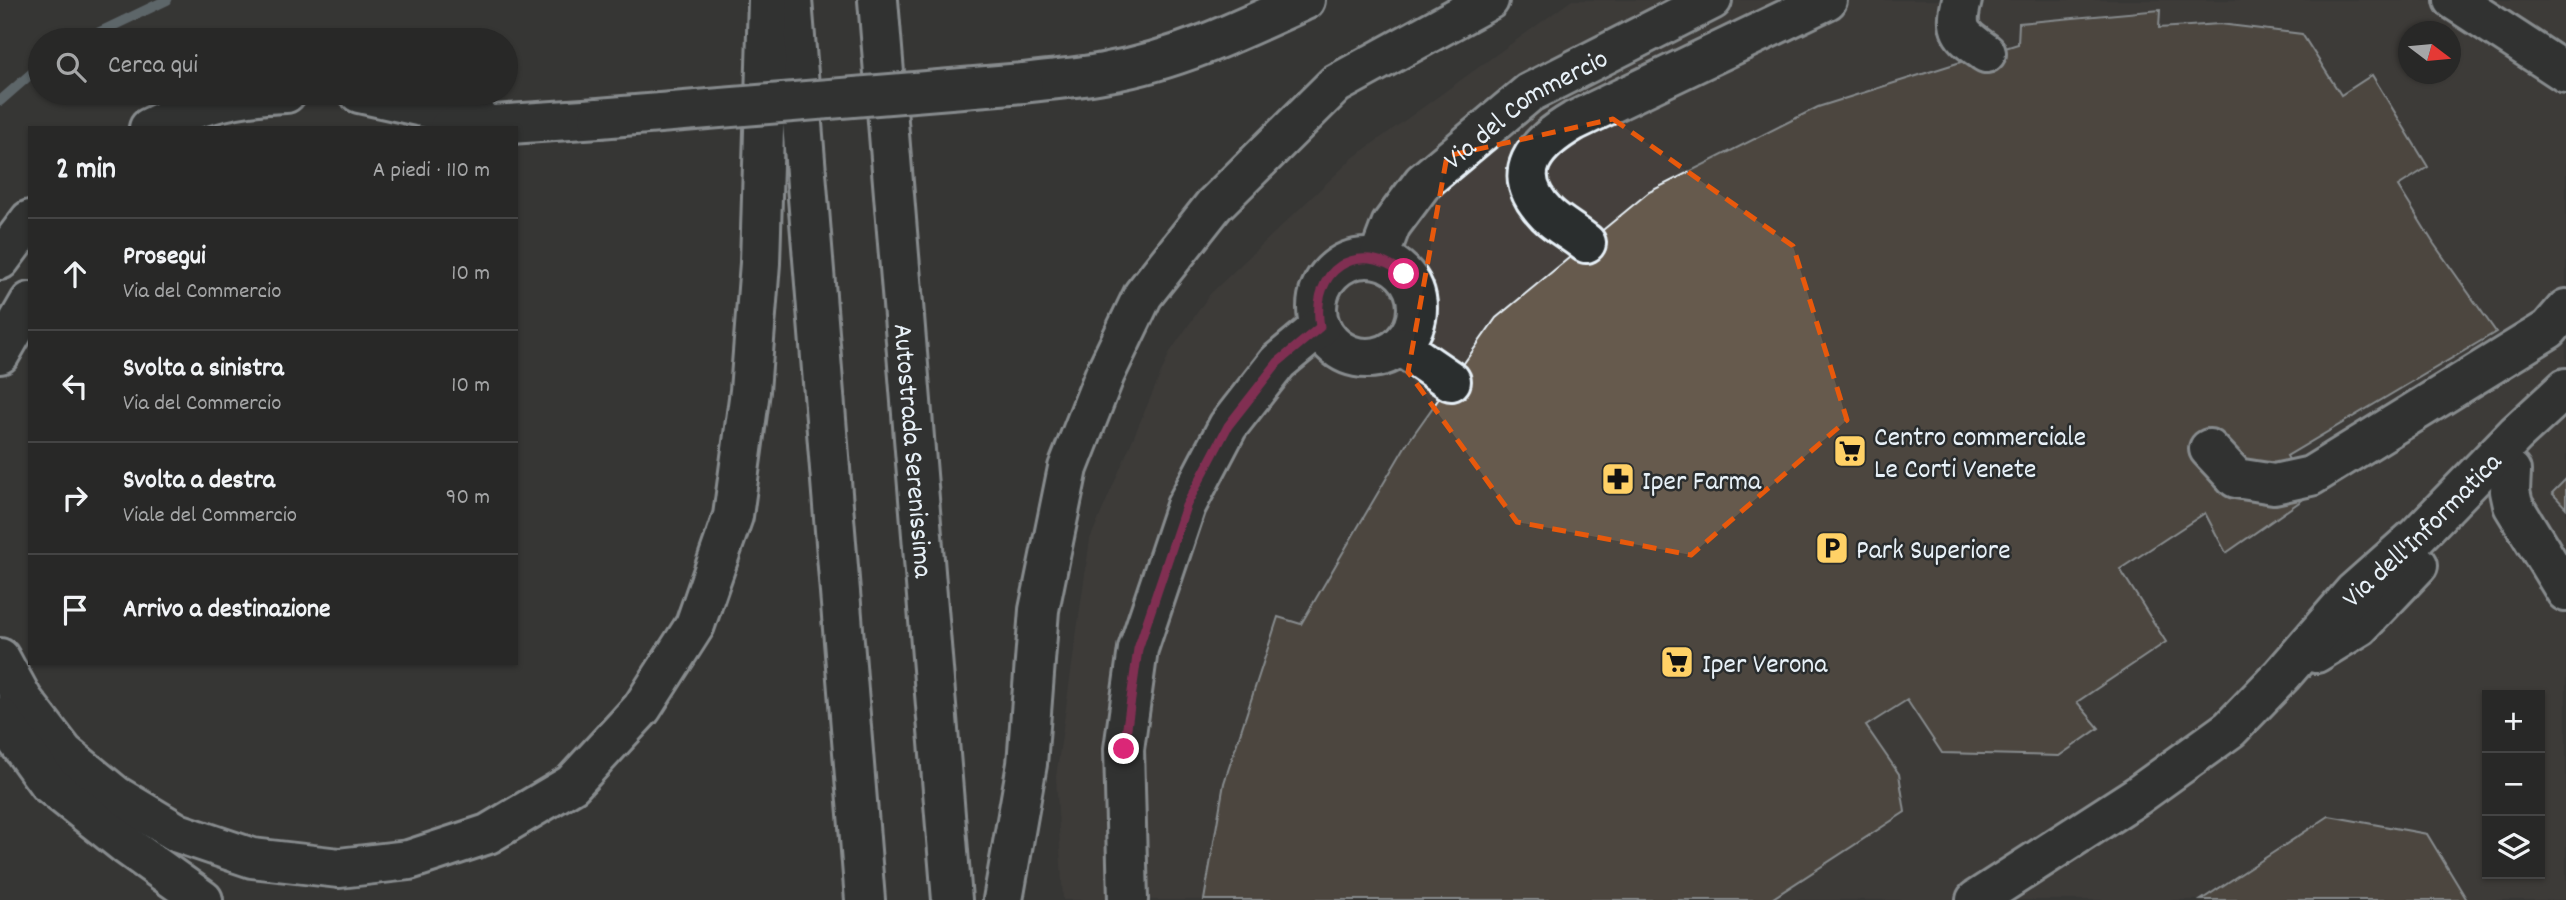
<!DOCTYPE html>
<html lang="it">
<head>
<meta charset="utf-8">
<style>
  body { margin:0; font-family:Dekko,sans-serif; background:#343433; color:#f1f3f6 }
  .controls { position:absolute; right:21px; bottom:21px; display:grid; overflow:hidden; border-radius:0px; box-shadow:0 2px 5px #0004 }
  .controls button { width:63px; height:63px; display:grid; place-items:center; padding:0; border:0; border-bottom:2px solid #444; background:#282827; color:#f1f3f6; font:35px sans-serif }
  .compass { position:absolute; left:2398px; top:21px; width:63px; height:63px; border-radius:50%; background:#282827; box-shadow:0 2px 5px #0004; rotate:106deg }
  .stop { position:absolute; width:21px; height:21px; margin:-16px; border:5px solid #db2777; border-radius:50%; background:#fff }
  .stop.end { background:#db2777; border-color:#fff; box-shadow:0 2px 7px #0008 }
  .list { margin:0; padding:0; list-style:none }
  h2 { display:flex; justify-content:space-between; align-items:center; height:91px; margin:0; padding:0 28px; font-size:30px }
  h2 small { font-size:23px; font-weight:400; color:#a5a6a7 }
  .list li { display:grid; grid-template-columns:46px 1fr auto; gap:21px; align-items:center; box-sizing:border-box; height:112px; padding:0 28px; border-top:2px solid #444 }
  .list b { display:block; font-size:26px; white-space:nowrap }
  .list p { margin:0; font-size:23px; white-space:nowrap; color:#a5a6a7 }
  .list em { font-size:23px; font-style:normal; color:#a5a6a7 }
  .icon { flex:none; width:38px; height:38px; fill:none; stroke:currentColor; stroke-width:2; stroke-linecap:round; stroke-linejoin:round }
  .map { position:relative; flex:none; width:2566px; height:900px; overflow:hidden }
  .search { position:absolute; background:#282827; box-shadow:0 2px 5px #0004; left:28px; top:28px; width:490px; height:77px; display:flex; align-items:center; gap:18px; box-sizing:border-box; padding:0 24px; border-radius:38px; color:#a5a6a7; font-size:26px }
  .panel { position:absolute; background:#282827; box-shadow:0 2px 5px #0004; left:28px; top:126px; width:490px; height:539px; border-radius:0px }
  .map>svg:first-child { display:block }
  .built { fill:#44413c; fill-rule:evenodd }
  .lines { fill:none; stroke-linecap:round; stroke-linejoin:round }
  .stream { stroke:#8d9fa9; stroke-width:10 }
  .building { fill:#665a4d; stroke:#e8f1f8; stroke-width:2 }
  .minor-casing { stroke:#e8f1f8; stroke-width:44 }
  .highway-casing { stroke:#e8f1f8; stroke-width:44 }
  .minor { stroke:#2a2d2e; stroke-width:38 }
  .highway { stroke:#2a2d2e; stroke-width:38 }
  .highway-bridge-casing { stroke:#e8f1f8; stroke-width:44; stroke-linecap:butt }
  .highway-bridge { stroke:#2a2d2e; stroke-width:38 }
  .route { stroke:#db2777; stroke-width:9 }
  .marked { fill:none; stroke:#e8590c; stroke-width:5; stroke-dasharray:14 9; stroke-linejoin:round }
  .labels { text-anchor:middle; stroke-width:5; stroke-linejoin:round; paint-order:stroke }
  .street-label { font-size:28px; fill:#e8f1f8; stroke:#2a2d2e }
  .poi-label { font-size:28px; fill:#e8f1f8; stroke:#2a2d2e; text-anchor:start }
</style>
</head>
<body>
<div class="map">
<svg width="2566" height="900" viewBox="0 0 2566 900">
  <rect width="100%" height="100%" fill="#363634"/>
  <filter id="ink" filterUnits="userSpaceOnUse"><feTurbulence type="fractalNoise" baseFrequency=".0143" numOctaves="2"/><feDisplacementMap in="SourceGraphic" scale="14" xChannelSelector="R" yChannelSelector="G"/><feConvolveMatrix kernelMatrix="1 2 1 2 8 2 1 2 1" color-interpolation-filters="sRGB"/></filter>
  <g filter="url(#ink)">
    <path class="built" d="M1572 0H2566V900H1063L1056 777 1090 539 1170 352 1210 294 1354 157ZM2408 32H2450V74H2408ZM2487 695H2540V874H2487Z"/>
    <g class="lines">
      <g class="stream">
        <polyline points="83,40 167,0"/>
        <polyline points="0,101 40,66"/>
      </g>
    </g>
    <g class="building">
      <polygon points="2160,10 2159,28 2220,24 2302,34 2341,95 2372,75 2428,167 2398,186 2434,244 2496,332 2287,456 2308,496 2226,553 2205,513 2120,569 2166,642 2077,702 2099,728 2059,756 1942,753 1907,700 1866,726 1899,774 1905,812 1770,900 1204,900 1224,783 1278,617 1301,624 1406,445 1496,318 1649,192 1818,107 2018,44 2019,23"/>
      <polygon points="2566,479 2566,508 2552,493"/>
      <polygon points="2329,816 2427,834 2467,900 2201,900"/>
    </g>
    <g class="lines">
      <defs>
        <g id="minor">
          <path d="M1962 0C1954 32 1961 35 1986 53"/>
          <polyline points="2454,0 2566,73"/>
          <path d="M1586 243C1574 233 1558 225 1547 214 1507 173 1535 144 1574 121L1827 0"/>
          <circle cx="1367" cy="308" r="50"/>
          <path id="s1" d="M1378 259 1391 225 1423 182 1529 93 1712 0"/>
          <polyline points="1400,346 1451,381"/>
          <polyline points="2209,449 2236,478 2274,484 2311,476 2549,329 2566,309"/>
          <polyline points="2511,471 2510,491 2513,505 2566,592"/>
          <polyline points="2316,653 2360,626 2418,565"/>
          <polyline points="1128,900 1124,749 1138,649 1186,506 1228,426 1278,362 1320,327"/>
          <path id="s2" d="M1976 900 2137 796 2230 729 2282 675 2354 592 2416 537 2516 434 2566 388"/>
        </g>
        <g id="highway">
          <polyline points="792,0 865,900"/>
          <path id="s3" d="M878 0 952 900"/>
          <path d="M1023 83C1051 79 1080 78 1108 72 1178 60 1242 29 1305 0"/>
          <polyline points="359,93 481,120"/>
          <path d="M149 128C194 105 237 94 286 93"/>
          <polyline points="449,128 599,118"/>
          <polyline points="0,260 30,220"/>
          <polyline points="0,354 30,302"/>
          <polyline points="0,658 23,700 64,753 115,795 178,833 252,858 339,868 409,860 488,834 572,784 642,708 695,625 733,516 750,391 760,263 768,0"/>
          <polyline points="0,717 48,783 126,845 203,900"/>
          <polyline points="1003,900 1027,764 1039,610 1068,468 1105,374 1143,295 1214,205 1336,84 1489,0"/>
        </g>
      </defs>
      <use href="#minor" class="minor-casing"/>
      <use href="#highway" class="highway-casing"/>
      <use href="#minor" class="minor"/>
      <use href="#highway" class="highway"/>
      <defs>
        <polyline id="highway-bridge" points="599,118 1023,83"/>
      </defs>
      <use href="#highway-bridge" class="highway-bridge-casing"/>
      <use href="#highway-bridge" class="highway-bridge"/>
    </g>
  </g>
  <g class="lines" filter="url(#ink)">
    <path class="route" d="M1124 749 1138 649 1186 506 1228 426 1278 362 1320 327C1310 270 1357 238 1404 274"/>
  </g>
  <path d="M0 0H2566V900H0ZM1613 119 1793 246 1847 420 1691 555 1517 522 1408 372 1447 156Z" fill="#363634" fill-opacity=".55" fill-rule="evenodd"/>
  <path class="marked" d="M1613 119 1793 246 1847 420 1691 555 1517 522 1408 372 1447 156Z"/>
  <defs>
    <symbol id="supermarket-square" viewBox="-11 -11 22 22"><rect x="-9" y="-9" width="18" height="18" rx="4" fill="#ffd166" stroke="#2a2d2e"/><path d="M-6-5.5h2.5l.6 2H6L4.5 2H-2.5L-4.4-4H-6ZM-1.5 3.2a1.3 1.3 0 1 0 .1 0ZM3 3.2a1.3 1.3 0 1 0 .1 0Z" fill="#111"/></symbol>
    <symbol id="pharmacy-square" viewBox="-11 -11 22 22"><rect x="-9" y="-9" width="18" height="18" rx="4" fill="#ffd166" stroke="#2a2d2e"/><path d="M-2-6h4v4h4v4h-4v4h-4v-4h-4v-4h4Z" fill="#111"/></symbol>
    <symbol id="parking-square" viewBox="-11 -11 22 22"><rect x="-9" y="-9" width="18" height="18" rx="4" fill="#ffd166" stroke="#2a2d2e"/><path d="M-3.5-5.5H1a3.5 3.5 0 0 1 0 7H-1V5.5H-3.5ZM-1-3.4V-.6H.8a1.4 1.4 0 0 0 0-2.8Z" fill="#111"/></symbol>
  </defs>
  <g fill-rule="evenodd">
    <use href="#supermarket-square" x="1831" y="432" width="38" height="38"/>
    <use href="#pharmacy-square" x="1599" y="460" width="38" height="38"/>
    <use href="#parking-square" x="1813" y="529" width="38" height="38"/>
    <use href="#supermarket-square" x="1658" y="643" width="38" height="38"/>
  </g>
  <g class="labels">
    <g class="street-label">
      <text dy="10" stroke="none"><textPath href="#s1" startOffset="217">Via del Commercio</textPath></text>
      <text dy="10" stroke="none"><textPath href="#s3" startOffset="452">Autostrada Serenissima</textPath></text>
      <text dy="10" stroke="none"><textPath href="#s2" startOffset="583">Via dell'Informatica</textPath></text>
    </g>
    <g class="poi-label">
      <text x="1874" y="445">Centro commerciale<tspan x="1874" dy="32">Le Corti Venete</tspan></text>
      <text x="1642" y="489">Iper Farma</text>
      <text x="1856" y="558">Park Superiore</text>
      <text x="1702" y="672">Iper Verona</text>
    </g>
  </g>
</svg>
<div class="controls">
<button>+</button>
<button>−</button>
<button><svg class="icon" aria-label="layers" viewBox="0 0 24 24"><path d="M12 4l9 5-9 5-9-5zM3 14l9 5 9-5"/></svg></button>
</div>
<svg class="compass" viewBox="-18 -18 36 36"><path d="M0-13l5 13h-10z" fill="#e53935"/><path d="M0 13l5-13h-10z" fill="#a5a6a7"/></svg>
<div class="stop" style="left:1404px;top:274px"></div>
<div class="stop end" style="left:1124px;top:749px"></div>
<div class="search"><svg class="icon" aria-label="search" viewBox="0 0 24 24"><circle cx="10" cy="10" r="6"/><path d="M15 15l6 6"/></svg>Cerca qui</div>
<section class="panel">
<h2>2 min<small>A piedi · 110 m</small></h2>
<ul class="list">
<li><svg class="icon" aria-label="ahead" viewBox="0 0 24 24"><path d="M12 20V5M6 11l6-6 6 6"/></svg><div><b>Prosegui</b><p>Via del Commercio</p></div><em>10 m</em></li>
<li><svg class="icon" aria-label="left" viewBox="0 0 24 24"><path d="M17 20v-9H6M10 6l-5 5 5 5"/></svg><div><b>Svolta a sinistra</b><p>Via del Commercio</p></div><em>10 m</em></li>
<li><svg class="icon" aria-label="right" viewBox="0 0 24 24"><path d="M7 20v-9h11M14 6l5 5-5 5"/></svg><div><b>Svolta a destra</b><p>Viale del Commercio</p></div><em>90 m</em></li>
<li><svg class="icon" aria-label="arrive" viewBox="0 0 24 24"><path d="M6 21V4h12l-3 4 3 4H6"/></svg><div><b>Arrivo a destinazione</b></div></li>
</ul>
</section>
</div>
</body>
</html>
